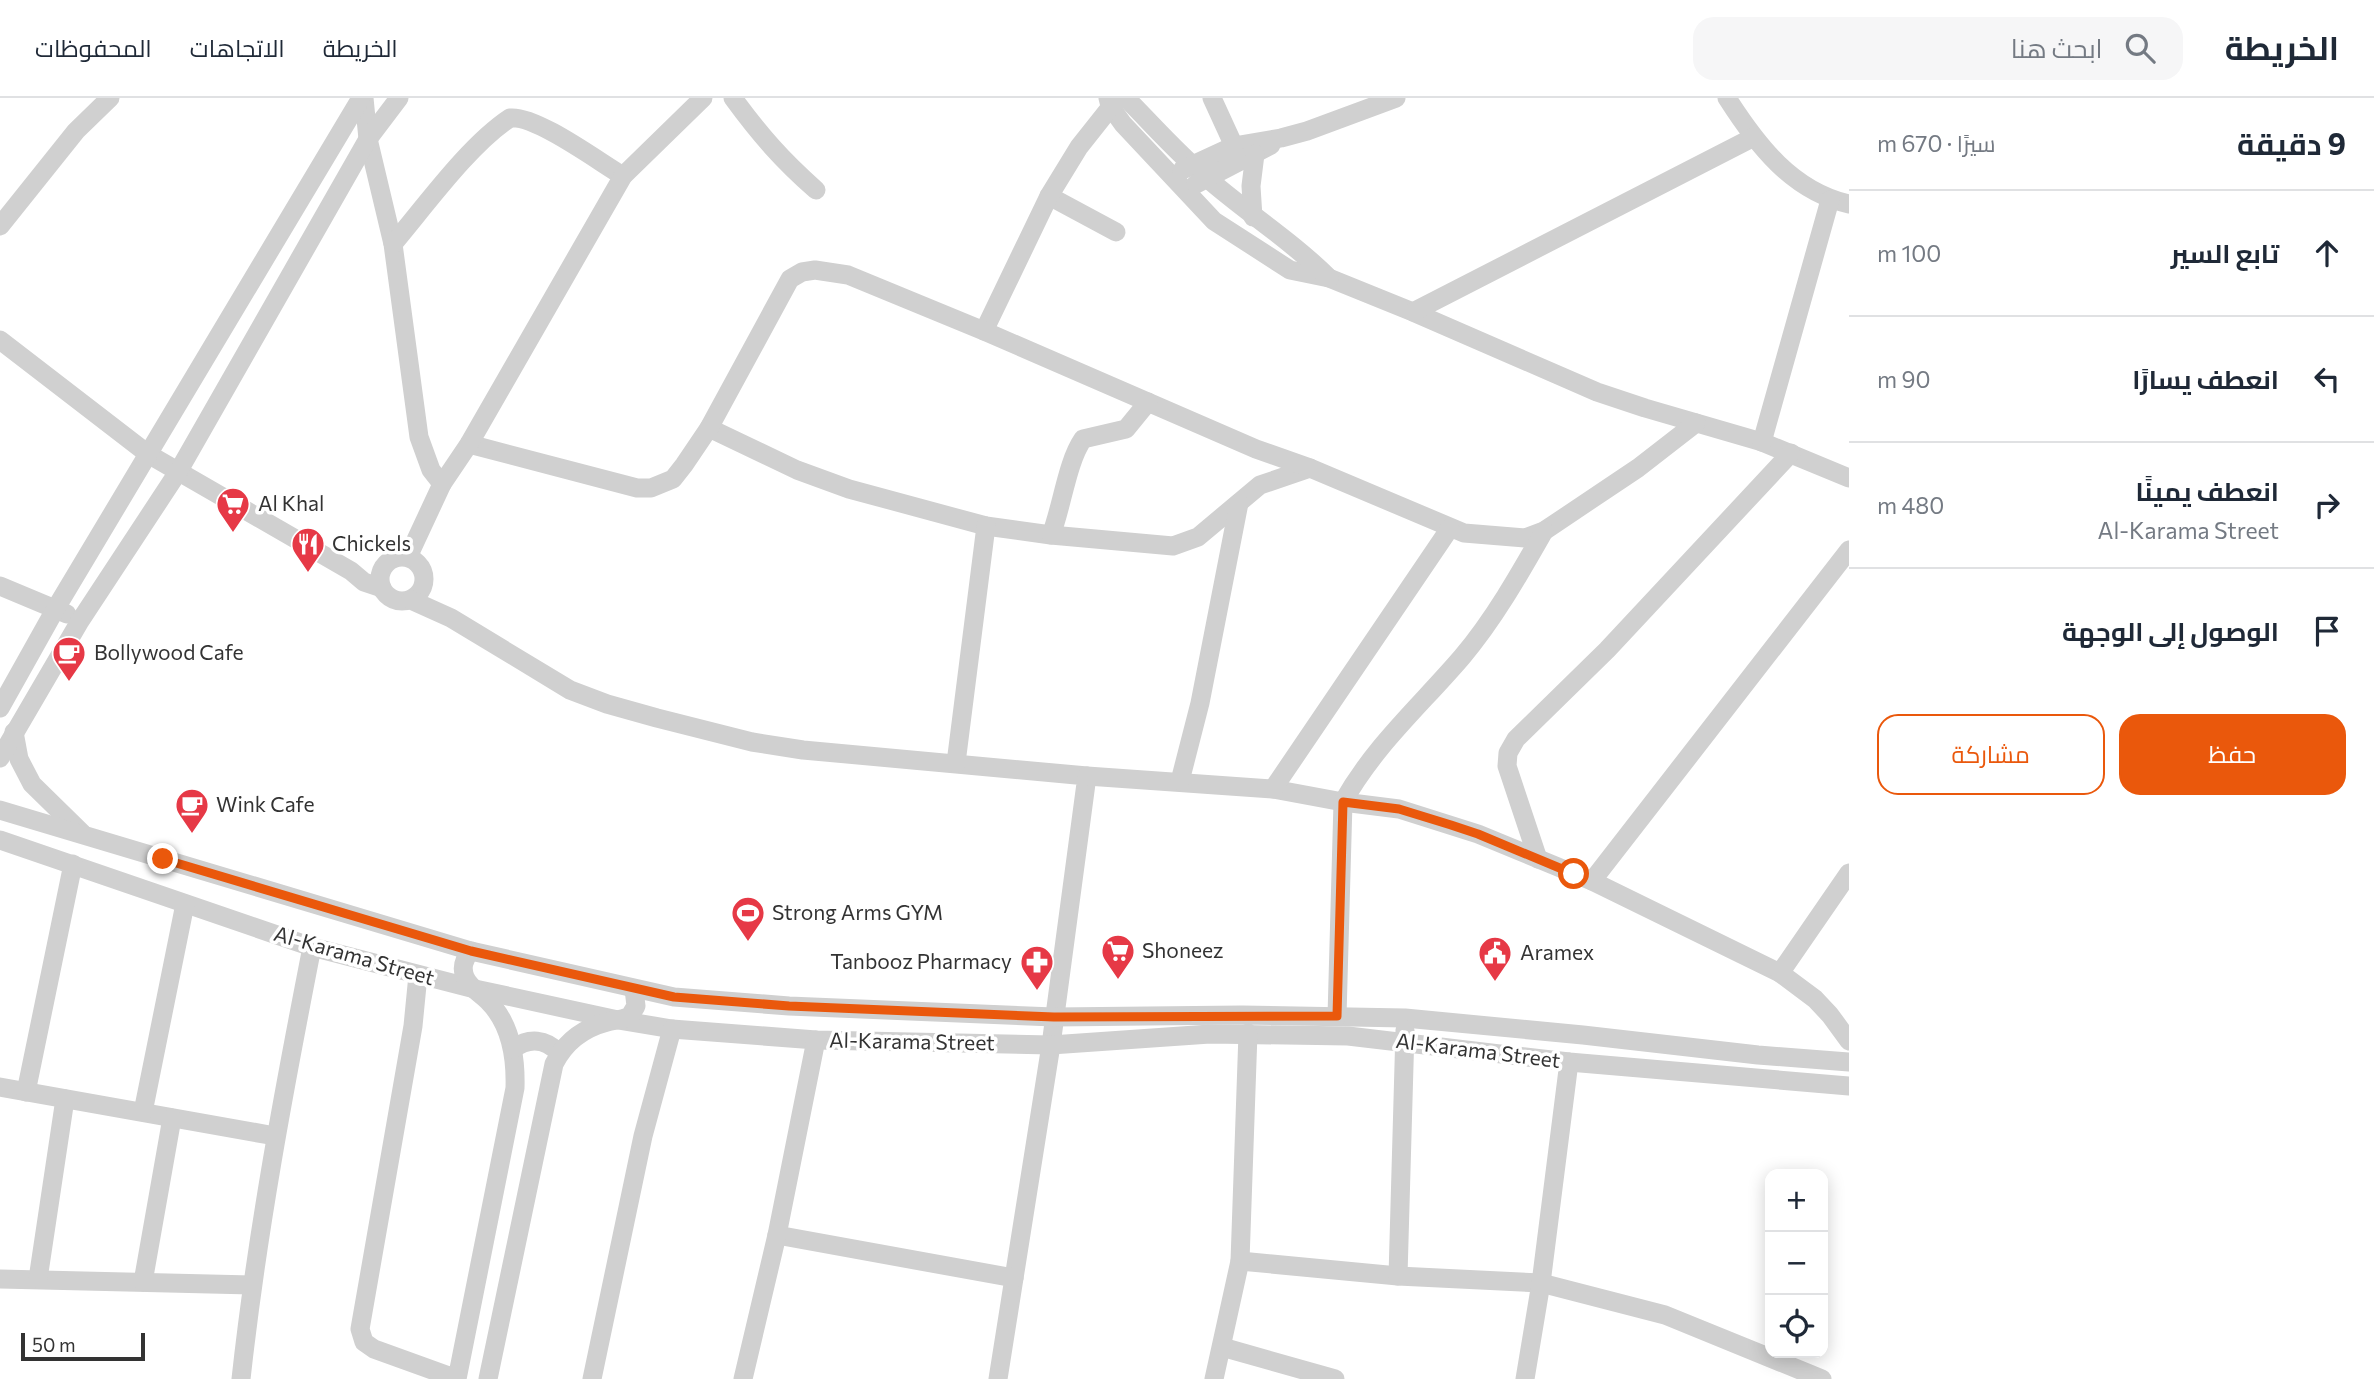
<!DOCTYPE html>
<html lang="ar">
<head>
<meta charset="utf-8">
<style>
  body { margin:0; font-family:Commissioner,Cairo,sans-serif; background:#f6f6f7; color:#1f2937; direction:rtl }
  .controls { position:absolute; right:21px; bottom:21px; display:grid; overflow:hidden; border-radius:14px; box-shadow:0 4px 18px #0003 }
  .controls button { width:63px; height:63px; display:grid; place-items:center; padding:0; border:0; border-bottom:2px solid #e0e1e3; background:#fff; color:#1f2937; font:35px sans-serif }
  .scale { position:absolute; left:21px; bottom:18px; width:124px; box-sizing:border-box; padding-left:7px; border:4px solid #333; border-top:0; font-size:19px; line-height:24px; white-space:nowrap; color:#333; -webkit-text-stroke:5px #fff; paint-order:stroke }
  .stop { position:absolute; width:21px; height:21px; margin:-16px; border:5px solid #ea580c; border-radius:50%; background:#fff }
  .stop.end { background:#ea580c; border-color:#fff; box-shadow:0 2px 7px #0008 }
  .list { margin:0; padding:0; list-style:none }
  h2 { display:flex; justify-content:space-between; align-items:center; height:91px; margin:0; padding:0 28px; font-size:30px }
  h2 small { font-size:23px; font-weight:400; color:#747a83 }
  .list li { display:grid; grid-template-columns:46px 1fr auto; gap:21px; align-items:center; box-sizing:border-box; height:126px; padding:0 28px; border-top:2px solid #e0e1e3 }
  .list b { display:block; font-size:26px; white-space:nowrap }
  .list p { margin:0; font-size:23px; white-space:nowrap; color:#747a83 }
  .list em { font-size:23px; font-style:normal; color:#747a83 }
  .actions { display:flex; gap:14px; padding:21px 28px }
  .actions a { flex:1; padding:16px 0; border:2px solid #ea580c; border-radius:21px; text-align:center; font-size:24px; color:#ea580c }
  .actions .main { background:#ea580c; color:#fff }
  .icon { flex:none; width:38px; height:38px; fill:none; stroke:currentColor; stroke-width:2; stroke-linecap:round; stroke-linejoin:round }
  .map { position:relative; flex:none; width:1849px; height:1281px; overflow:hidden; direction:ltr }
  header { display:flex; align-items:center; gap:42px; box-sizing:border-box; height:98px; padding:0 35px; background:#fff; border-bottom:2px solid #e0e1e3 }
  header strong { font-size:33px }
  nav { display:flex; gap:38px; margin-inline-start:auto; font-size:24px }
  .search { width:490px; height:63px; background:#f6f6f7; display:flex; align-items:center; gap:18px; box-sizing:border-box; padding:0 24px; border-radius:21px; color:#747a83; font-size:26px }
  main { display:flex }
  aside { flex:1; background:#fff }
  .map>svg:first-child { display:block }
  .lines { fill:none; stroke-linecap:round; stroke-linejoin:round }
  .minor { stroke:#d0d0d0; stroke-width:19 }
  .route { stroke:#ea580c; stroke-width:9 }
  .labels { text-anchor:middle; stroke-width:7; stroke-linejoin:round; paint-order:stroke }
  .poi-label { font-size:21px; fill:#333; stroke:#fff; text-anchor:start }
  .street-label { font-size:21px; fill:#333; stroke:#fff }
</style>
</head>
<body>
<header>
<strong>الخريطة</strong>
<div class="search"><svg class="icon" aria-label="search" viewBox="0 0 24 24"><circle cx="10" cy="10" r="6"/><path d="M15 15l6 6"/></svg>ابحث هنا</div>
<nav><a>الخريطة</a><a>الاتجاهات</a><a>المحفوظات</a></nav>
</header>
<main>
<aside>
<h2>9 دقيقة<small>سيرًا · 670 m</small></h2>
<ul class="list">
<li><svg class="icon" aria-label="ahead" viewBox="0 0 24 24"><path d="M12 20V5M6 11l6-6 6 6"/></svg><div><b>تابع السير</b></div><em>100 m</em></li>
<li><svg class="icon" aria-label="left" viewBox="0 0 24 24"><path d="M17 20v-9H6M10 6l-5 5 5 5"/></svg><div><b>انعطف يسارًا</b></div><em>90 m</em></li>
<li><svg class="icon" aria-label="right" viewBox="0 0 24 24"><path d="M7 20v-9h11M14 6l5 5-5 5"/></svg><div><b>انعطف يمينًا</b><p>Al-Karama Street</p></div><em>480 m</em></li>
<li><svg class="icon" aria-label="arrive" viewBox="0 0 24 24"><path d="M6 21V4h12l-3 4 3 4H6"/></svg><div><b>الوصول إلى الوجهة</b></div></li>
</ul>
<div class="actions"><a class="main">حفظ</a><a>مشاركة</a></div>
</aside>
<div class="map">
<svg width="1849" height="1281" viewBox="0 0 1849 1281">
  <rect width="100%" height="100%" fill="#fff"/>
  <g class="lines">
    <g class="minor">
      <polyline points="364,0 368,41 393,146 419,339 431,372 442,386"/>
      <path d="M733 0C760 37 782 62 816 92"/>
      <polyline points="1108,0 1110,8 1123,26 1214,123 1290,172 1329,180 1413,214 1597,294 1645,310 1762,344 1849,380"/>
      <path d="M1126 0C1153 27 1178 56 1207 80 1247 115 1292 143 1329 180"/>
      <polyline points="1212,0 1234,48"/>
      <path d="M1727 0C1757 47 1792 93 1849 106"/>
      <polyline points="1182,72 1234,48 1281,40 1307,33 1396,0"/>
      <polyline points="1196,86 1271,47"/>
      <polyline points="1049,98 1116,134"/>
      <polyline points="1253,119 1251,88 1255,56"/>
      <polyline points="0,128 76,33 110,0"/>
      <path d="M393 146C426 107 469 47 510 20 536 17 599 64 623 78"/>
      <polyline points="1413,214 1752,40"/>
      <polyline points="984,233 1049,98 1079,49 1117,1"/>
      <polyline points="0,242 148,356 351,473 364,484 382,490"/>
      <polyline points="709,330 797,372 849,391 986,428 1051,437 1173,448 1198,439 1260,387 1310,370"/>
      <polyline points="1762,344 1830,102"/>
      <polyline points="469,346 637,390 651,390 673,381 684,367 709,330 790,181 802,174 815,172 848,177 984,233 1256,351 1310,370 1464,435 1525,440 1544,433 1638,370 1696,325"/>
      <path d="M1051 437C1062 409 1067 364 1083 341L1126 331 1148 304"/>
      <circle cx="402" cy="481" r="22"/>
      <polyline points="408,459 442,386 469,346 623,78 703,0"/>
      <polyline points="0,488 67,516"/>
      <polyline points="411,502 451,520 570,592 607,606 657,620 752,644 803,652 1087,678 1051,947 998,1281"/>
      <polyline points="0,610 56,510 361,0"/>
      <polyline points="14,634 19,661 32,686 82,735"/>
      <polyline points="0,660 80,523 178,374 368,41 399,0"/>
      <polyline points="956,665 986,428"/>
      <polyline points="1087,678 1273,691 1343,704 1399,711 1478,736 1592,783 1780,875 1815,901 1830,917 1849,943"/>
      <polyline points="1180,683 1200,605 1239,405"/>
      <polyline points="1273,691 1450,430"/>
      <polyline points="0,712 471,853 674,899 789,908 1054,919 1242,917 1405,920 1583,937 1758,957 1849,964"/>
      <polyline points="0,742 312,849 475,891 618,922 672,931 816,942 1051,947 1210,936 1348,938 1569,964 1849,988"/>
      <polyline points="1538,761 1507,668 1508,655 1516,641 1607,552 1791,355"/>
      <polyline points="1592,783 1849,452"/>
      <polyline points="1780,875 1849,775"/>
      <path d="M418 877 413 928 360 1231 364 1244 374 1251 457 1281 515 990C516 958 511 926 488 903 480 895 469 889 465 879 461 869 464 861 471 853"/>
      <path d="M1337 918 1343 704C1375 647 1420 608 1462 559 1494 521 1519 477 1544 433"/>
      <path d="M513 951C529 939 546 941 559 955"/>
      <polyline points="0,989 275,1038"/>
      <polyline points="26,994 73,766"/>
      <polyline points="143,1014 185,806"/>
      <polyline points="777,1137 1014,1180"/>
      <polyline points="1240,1163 1398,1178 1541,1185 1665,1217 1822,1281"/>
      <polyline points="1398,1178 1405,932"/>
      <polyline points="0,1181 252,1187"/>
      <polyline points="38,1181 65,1001"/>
      <polyline points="143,1184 172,1020"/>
      <polyline points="1222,1249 1335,1281"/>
      <path d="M241 1281C257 1135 284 992 312 849"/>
      <path d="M488 1281 554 966C565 944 584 930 607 924 615 922 622 922 630 918L636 908 634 891"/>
      <polyline points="592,1281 643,1038 672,931"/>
      <polyline points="743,1281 777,1137 816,942"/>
      <polyline points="1214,1281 1240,1163 1248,935"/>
      <polyline points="1525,1281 1541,1185 1569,964"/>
    </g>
  </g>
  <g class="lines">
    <polyline class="route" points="163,761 471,853 674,899 789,908 1054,919 1337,918 1343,704 1399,711 1451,727 1478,736 1574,776"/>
  </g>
  <defs>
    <symbol id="supermarket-pin" viewBox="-11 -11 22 30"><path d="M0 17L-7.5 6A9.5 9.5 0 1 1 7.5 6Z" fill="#e63946" stroke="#fff"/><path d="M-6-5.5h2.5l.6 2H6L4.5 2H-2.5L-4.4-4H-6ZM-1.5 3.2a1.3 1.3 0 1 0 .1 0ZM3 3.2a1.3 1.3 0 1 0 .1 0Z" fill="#fff"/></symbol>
    <symbol id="restaurant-pin" viewBox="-11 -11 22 30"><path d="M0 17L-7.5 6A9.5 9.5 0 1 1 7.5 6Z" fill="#e63946" stroke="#fff"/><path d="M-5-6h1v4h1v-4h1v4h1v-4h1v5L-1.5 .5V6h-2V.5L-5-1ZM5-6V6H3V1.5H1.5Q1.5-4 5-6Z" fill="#fff"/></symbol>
    <symbol id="cafe-pin" viewBox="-11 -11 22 30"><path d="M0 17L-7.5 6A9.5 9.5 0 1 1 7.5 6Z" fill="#e63946" stroke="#fff"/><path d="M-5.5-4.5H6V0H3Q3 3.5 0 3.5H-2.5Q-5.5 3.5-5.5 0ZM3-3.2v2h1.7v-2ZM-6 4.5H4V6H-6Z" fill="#fff"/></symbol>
    <symbol id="stadium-pin" viewBox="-11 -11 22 30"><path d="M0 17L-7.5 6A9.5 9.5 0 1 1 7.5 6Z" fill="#e63946" stroke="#fff"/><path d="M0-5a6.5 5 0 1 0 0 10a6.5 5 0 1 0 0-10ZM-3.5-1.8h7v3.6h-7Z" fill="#fff"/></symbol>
    <symbol id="civic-pin" viewBox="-11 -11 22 30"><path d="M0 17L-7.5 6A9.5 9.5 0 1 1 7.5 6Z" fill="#e63946" stroke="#fff"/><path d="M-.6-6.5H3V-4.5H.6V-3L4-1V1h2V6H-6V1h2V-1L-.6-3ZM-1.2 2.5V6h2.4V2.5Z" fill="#fff"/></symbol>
    <symbol id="pharmacy-pin" viewBox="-11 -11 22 30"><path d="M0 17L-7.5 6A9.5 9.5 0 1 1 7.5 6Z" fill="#e63946" stroke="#fff"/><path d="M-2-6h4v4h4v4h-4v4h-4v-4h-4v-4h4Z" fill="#fff"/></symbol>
  </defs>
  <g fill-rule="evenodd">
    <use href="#supermarket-pin" x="214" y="387" width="38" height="52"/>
    <use href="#restaurant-pin" x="289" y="427" width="38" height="52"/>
    <use href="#cafe-pin" x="50" y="536" width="38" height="52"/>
    <use href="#cafe-pin" x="173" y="688" width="38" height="52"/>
    <use href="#stadium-pin" x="729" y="796" width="38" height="52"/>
    <use href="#supermarket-pin" x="1099" y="834" width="38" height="52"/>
    <use href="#civic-pin" x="1476" y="836" width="38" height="52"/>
    <use href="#pharmacy-pin" x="1018" y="845" width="38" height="52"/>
  </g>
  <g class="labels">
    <g class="poi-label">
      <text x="258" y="413">Al Khal</text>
      <text x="332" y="453">Chickels</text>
      <text x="94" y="562">Bollywood Cafe</text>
      <text x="216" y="714">Wink Cafe</text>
      <text x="772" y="822">Strong Arms GYM</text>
      <text x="1142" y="860">Shoneez</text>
      <text x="1520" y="862">Aramex</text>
      <text x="1012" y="871" text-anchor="end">Tanbooz Pharmacy</text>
    </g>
    <g class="street-label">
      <text transform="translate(354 858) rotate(16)" y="7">Al-Karama Street</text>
      <text transform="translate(912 944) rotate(1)" y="7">Al-Karama Street</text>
      <text transform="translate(1478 953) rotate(7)" y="7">Al-Karama Street</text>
    </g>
  </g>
</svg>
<div class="controls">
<button>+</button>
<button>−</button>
<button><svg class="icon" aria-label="locate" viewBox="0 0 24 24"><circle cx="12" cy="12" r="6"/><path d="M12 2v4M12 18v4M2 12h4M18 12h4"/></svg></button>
</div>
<div class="scale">50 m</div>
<div class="stop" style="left:1574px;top:776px"></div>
<div class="stop end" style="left:163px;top:761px"></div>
</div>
</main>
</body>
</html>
